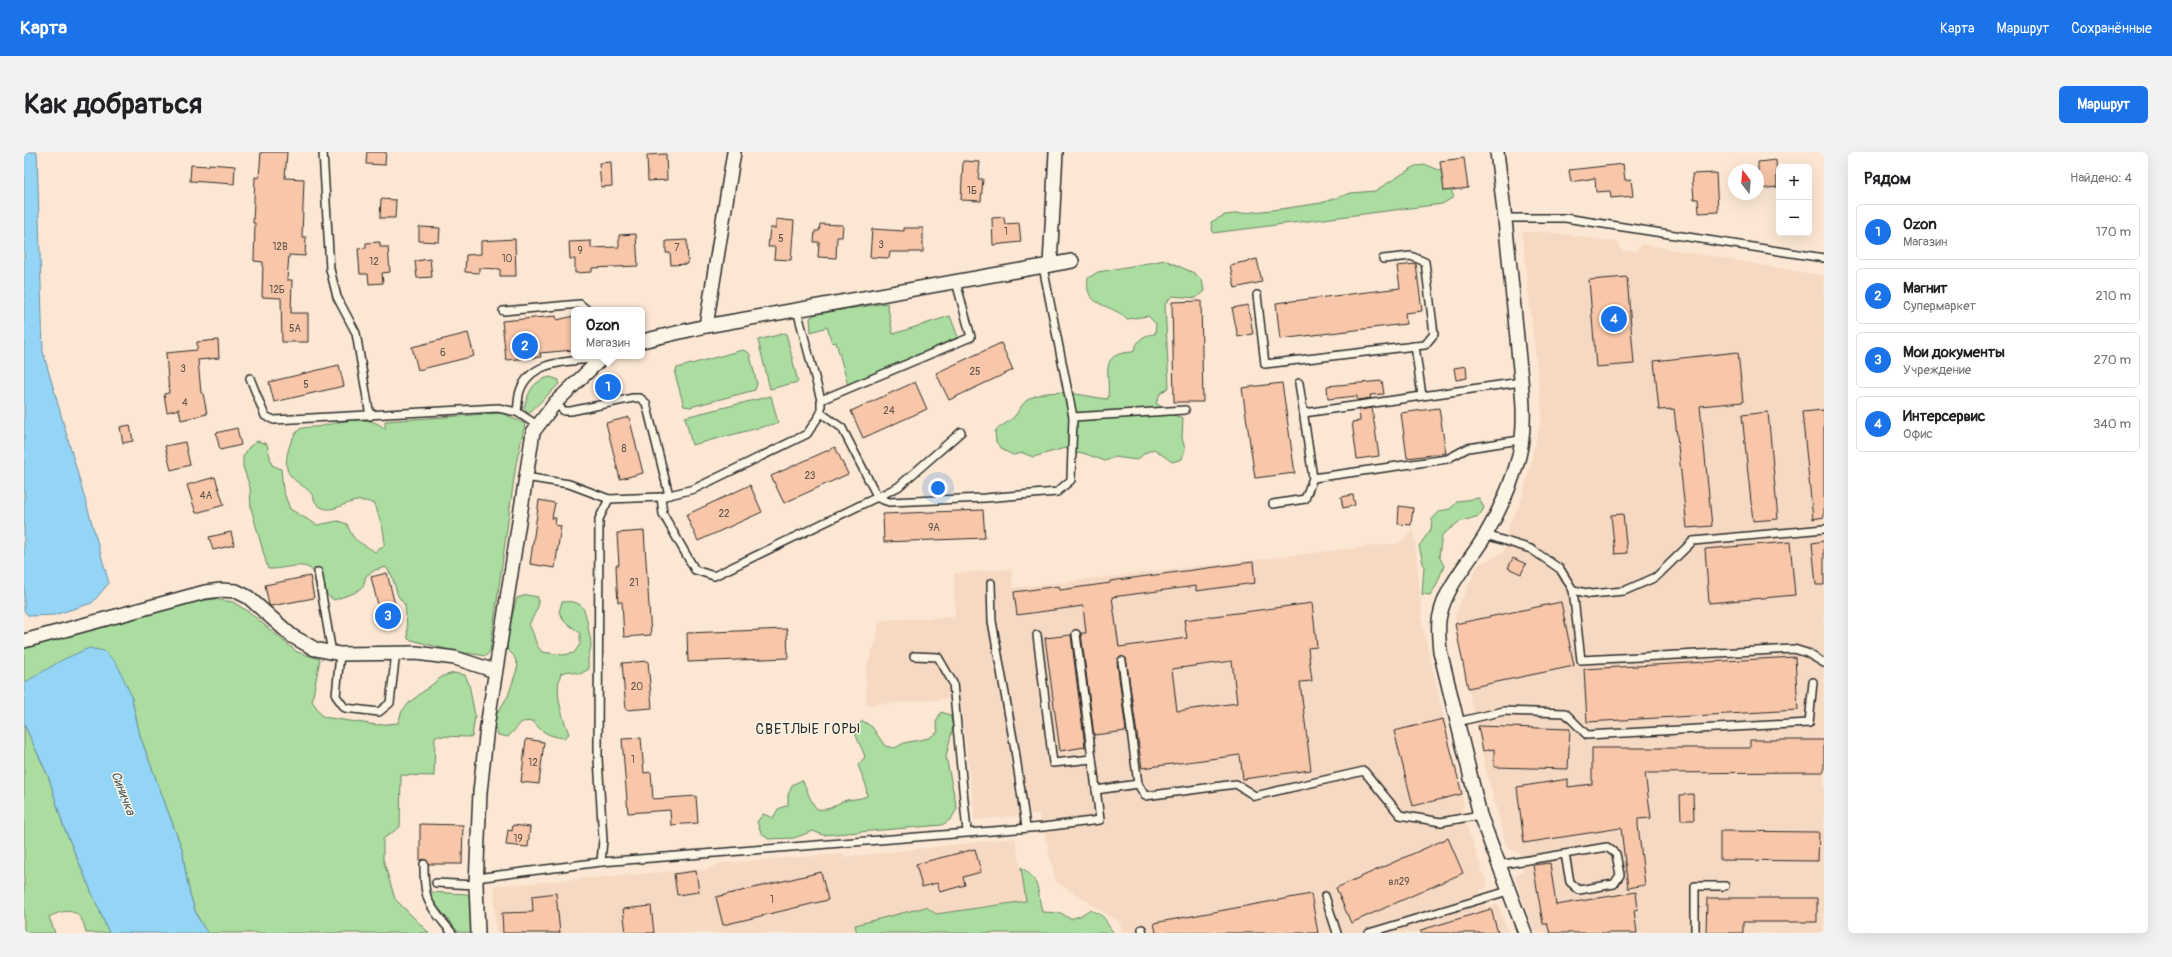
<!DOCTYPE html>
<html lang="ru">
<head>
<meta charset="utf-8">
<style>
  body { margin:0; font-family:Pangolin,sans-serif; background:#f2f2f2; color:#202124 }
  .controls { position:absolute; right:12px; top:12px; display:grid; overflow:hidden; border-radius:6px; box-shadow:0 4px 16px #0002 }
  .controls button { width:36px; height:36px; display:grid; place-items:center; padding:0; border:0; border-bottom:1px solid #e0e0e0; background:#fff; color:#202124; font:20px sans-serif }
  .compass { position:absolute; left:1704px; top:12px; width:36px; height:36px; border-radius:50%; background:#fff; box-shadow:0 4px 16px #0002; rotate:344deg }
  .you { position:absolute; left:914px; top:336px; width:14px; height:14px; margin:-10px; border:3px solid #fff; border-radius:50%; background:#1a73e8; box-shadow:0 0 0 6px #1a73e833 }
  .badge { display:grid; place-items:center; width:26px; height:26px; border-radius:50%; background:#1a73e8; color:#fff; font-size:13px; font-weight:700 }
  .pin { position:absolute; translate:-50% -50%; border:2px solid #fff; box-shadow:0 1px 4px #0006 }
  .popup { position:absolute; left:547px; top:155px; width:74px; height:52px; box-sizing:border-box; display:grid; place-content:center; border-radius:6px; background:#fff; filter:drop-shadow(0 1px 3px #0005); font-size:13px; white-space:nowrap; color:#757577 }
  .popup b { font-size:15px; color:#202124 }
  .popup::after { content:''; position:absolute; left:50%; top:100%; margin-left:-8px; border:8px solid transparent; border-top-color:#fff }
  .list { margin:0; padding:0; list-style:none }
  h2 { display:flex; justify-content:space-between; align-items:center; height:52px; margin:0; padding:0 16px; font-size:17px }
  h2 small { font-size:13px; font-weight:400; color:#757577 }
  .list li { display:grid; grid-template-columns:26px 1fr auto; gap:12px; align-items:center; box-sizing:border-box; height:56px; margin:0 8px 8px; padding:0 8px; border:1px solid #e0e0e0; border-radius:6px }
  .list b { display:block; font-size:15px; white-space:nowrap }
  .list p { margin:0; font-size:13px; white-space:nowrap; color:#757577 }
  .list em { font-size:13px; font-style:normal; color:#757577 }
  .map { position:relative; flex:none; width:1800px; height:781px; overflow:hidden; border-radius:6px }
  header { display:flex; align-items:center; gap:24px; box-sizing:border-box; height:56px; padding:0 20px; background:#1a73e8; color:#fff }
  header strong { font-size:19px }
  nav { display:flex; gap:22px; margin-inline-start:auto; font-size:14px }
  .intro { display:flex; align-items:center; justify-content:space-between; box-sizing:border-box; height:96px; padding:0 24px }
  h1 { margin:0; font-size:28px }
  .button { padding:10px 18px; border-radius:6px; background:#1a73e8; color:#fff; font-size:14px; font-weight:700 }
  main { display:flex; gap:24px; padding:0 24px }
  aside { flex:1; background:#fff; border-radius:6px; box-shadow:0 4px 16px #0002 }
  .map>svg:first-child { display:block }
  .built { fill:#f6d9c3 }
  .green { fill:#aadd9f; stroke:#6a8465 }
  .water { fill:#94d5f6; stroke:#6a91a5 }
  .building { fill:#f8c6a8; stroke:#2b2b2b; fill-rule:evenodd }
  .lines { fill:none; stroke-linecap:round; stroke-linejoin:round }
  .lane-casing { stroke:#2b2b2b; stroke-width:10 }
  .street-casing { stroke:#2b2b2b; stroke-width:16 }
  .lane { stroke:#fcf5e5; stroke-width:7 }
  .street { stroke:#fcf5e5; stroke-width:13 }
  .labels { text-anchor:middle; stroke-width:3; stroke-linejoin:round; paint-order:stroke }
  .number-label { font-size:10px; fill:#5e524a }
  .water-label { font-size:13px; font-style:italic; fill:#45565e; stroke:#fcf5e5 }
  .quarter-label { font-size:14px; letter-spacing:1px; fill:#2b2b2b; stroke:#fcf5e5 }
</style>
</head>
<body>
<header>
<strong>Карта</strong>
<nav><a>Карта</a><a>Маршрут</a><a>Сохранённые</a></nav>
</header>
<div class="intro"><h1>Как добраться</h1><a class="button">Маршрут</a></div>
<main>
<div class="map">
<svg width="1800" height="781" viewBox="0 0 1800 781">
  <rect width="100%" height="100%" fill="#fbe7d3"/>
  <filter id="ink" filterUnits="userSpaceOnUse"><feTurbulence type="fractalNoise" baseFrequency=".025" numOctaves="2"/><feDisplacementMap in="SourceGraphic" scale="8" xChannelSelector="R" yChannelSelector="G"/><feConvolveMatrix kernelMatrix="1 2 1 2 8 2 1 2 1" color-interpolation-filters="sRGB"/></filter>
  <g filter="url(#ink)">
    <g class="built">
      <polygon points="1498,80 1523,80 1594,90 1598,99 1611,99 1618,92 1800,124 1800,781 1511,781 1493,734 1491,724 1499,718 1495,701 1483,695 1463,623 1431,472 1432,460 1454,413 1480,400 1484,375 1498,347 1518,263"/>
      <polygon points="1390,377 1399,476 1438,642 1440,655 1437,657 1464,735 1456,738 1462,756 1474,752 1484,781 1098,781 1096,770 1032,730 1019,675 1014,662 951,668 936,546 842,553 842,516 853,486 855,468 931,465 930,421 987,417 989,436 1375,391"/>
      <polygon points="991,686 1003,749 832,773 833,781 472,781 470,734 674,717 679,719 697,711 819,702 820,705"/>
    </g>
    <g class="green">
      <polygon points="1403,13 1417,19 1430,45 1418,52 1189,81 1187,70 1201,63 1257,57 1297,51 1327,41 1351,39 1391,14"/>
      <path d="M1141 108 1170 121 1178 128 1180 139 1172 146 1148 144 1141 152 1145 235 1136 242 1132 251 1149 263 1159 266 1158 286 1161 297 1158 307 1148 310 1130 297 1121 301 1113 308 1091 305 1081 309 1059 301 1049 302 1041 296 1009 305 999 301 989 303 979 298 972 290 971 279C977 274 983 271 989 266 994 261 997 253 1002 249 1025 232 1060 245 1084 247 1087 223 1073 201 1109 200 1114 188 1118 183 1131 182L1132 172 1124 164 1103 167C1088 151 1059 156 1064 126L1074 120Z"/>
      <polygon points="863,151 869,182 926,164 934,185 824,233 812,190 808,191 803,175 787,180 786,166 792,162"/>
      <polygon points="762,181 774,230 746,237 734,188"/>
      <polygon points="718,198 724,200 726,203 733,232 731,238 666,255 660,254 651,222 653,216"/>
      <path d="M526 225 535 228V232L504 262 500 256C505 240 508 229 526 225Z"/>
      <polygon points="747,244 754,271 668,293 661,265"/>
      <path d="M478 261 501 272 492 312 466 499 462 504 429 499 384 487 381 453 374 444 368 424 362 415 351 418 342 424 339 435 330 441 310 448 302 442 300 431C293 426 289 418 285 416 276 410 257 418 244 417L227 356 226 335 219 315V305L225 295 233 289 243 292 248 313 257 317 259 338 266 357 293 373 314 369 323 372C330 392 336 389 351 400L360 394C362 378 355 368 351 352 327 341 314 362 299 356 289 353 291 343 284 338 277 332 266 327 263 317 260 307 267 283 276 277 281 274 291 276 297 274 316 270 345 261 361 277V269Z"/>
      <polygon points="1455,346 1460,356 1455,364 1435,370 1418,383 1415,404 1420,414 1412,434 1406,443 1398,442 1400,415 1395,394 1407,377 1408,367 1416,359 1426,357 1434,349"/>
      <path d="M503 443 514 445V455L505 473C512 484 509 490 518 500L539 503 550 501 556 492V481L540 469 535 460 538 450C559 448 561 456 564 475 565 482 567 487 567 493 566 504 562 505 565 517L556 522 546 519 537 521C530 541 538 563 545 582L540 586C525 584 518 581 509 569L498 570 484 585 474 583 470 573 472 563 484 544 494 514 490 504 483 497C483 484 489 459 493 446Z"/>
      <path d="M190 447 209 450 225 460 273 500 296 507 288 549 299 565 353 573 374 571 378 559 386 550 419 524 430 521 441 523 445 532 451 564 448 585 411 584 410 624 377 623 376 675 359 687V707L371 747 405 781H184C168 764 161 723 159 700L116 584 107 543 0 531V496L169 450Z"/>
      <path d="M917 560 926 563 929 574 922 605 933 657 927 667 918 673 799 683 789 679 770 686 744 687 737 680 733 670 739 662 749 666 754 657 764 653V643L768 633 778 628C784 638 785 648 793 657 810 659 810 651 823 648 830 647 836 647 843 644L842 633 834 613 841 605C838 594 831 587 831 575L839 569 848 575 861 594 871 596 880 591 905 586 914 580 912 570Z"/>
      <path d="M0 572 25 626 39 673 85 781H62C58 757 44 755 25 765L31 781H0Z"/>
      <path d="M997 715C1017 729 1013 739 1018 760L1037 761 1046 767 1056 764 1065 758C1085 764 1079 769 1090 781H833L831 773 902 755 912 762 1002 749Z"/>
      <polygon points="405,740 443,742 447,746 448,781 434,780 409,749"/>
    </g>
    <g class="water">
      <polygon points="0,0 13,0 19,200 85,431 68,451 30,463 5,464 0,459"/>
      <path d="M65 496 80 499 93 512 107 543 116 584 159 700C161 723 168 764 184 781H85L39 673 25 626 0 572V531L38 508Z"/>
    </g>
    <g class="building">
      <polygon points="237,0 263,0 261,26 280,27 278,85 282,85 281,104 265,103 263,128 268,128 267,161 284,161 284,190 258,190 257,146 238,145 239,110 230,109 231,71 229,71 231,25 235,26"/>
      <polygon points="343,0 362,0 361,13 342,12"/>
      <polygon points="642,2 643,28 624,29 623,3"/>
      <polygon points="1440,6 1444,36 1420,39 1416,9"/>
      <polygon points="1752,8 1753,35 1734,37 1734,10"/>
      <polygon points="939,9 956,10 954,27 959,27 957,49 937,48"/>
      <polygon points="587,10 588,34 577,35 575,11"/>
      <polygon points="185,12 211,14 210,32 166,29 167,13 185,14"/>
      <polygon points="1599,12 1601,28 1607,27 1609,44 1587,46 1586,39 1572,40 1571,26 1547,30 1545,18"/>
      <polygon points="1692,21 1694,60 1675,61 1674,47 1670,47 1668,22"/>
      <polygon points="357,47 372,48 371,66 356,66"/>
      <polygon points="980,65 981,72 995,71 997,90 969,93 968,66"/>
      <polygon points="752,67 770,69 767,108 750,107 751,95 744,95 746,76 752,76"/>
      <polygon points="796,72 819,73 818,85 813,85 812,106 794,105 795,90 790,90 791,79 795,79"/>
      <polygon points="395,75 416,76 415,90 395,89"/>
      <polygon points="880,76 899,76 899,100 866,100 865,106 846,105 848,77 880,79"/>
      <polygon points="612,82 614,114 568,116 568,120 551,121 551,107 546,107 545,90 567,89 567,96 595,95 595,83"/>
      <polygon points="491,87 492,124 476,124 476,117 455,116 455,121 441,120 442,103 457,102 457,89"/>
      <polygon points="663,88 664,112 647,113 646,101 642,101 642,89"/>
      <polygon points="356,90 356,95 364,95 366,120 358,121 359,131 345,132 344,122 336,122 334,97 342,96 342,91"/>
      <polygon points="406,107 408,125 393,126 391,109"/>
      <polygon points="1233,107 1238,130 1211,136 1206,113"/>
      <polygon points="1392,112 1398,159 1381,161 1382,172 1256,187 1252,151 1376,136 1373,114"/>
      <polygon points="1603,125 1610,212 1572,215 1565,128"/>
      <polygon points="1177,149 1179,250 1150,250 1148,150"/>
      <polygon points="1224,153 1229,182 1214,185 1208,156"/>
      <polygon points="532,164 533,168 550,164 550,198 516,201 517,205 482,208 478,169"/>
      <polygon points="444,181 450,204 394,218 388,195"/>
      <polygon points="194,188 195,206 174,208 177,241 179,241 183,262 157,268 155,257 143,260 140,242 145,241 142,201 173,198 173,190"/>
      <polygon points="977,191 989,218 925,248 912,221"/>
      <polygon points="1714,200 1719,250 1676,254 1688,374 1663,376 1650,257 1635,258 1630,209"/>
      <polygon points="315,213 320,234 250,250 245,230"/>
      <polygon points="1442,214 1443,226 1432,228 1430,216"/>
      <polygon points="585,229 593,237 582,247 575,240"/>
      <polygon points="1358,229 1360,242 1346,243 1347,246 1333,248 1333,244 1304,247 1303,234"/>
      <polygon points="891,230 903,257 839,286 827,259"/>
      <polygon points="1258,231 1271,321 1231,326 1218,236"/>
      <polygon points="1348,256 1355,304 1333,307 1328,270 1336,269 1335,258"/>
      <polygon points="1415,256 1422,301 1383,306 1377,261"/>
      <polygon points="1800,258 1800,365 1789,367 1778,260"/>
      <polygon points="1744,260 1754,367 1729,369 1718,263"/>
      <polygon points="605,265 619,321 596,327 582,271"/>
      <polygon points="106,273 109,289 99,291 96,275"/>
      <polygon points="213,276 217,293 196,298 192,281"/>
      <polygon points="161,290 166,313 147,318 141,294"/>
      <polygon points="811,295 824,322 760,351 747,324"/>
      <polygon points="191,325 200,353 172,361 163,333"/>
      <polygon points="726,333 738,360 674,389 662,363"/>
      <polygon points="1329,343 1331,353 1319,356 1317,345"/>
      <polygon points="515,348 531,351 528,366 532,366 531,373 537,374 531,416 506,412"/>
      <polygon points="1375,354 1389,356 1387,373 1374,372"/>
      <polygon points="959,358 961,386 860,390 859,362"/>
      <polygon points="1599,362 1603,401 1591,402 1587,363"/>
      <polygon points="620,379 627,483 600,485 598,450 594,450 593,436 592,413 595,413 593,381"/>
      <polygon points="207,380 210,393 189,398 185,385"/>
      <polygon points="1800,389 1800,433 1792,433 1788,391"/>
      <polygon points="1766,390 1771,443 1685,451 1681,397"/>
      <polygon points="1489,406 1502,412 1497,422 1484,416"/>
      <path d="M1229 410 1231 431 1172 439V434L1088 445 1095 495 1163 486 1160 468 1288 451 1293 495 1284 496 1288 529 1276 530 1287 618 1219 627 1216 603 1118 616 1102 506 1095 505 1093 510 1102 579 1070 583 1057 481H1062L1059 454 993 463 990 440 1035 434 1036 438 1086 431V429ZM1208 509 1213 551 1153 559 1148 517Z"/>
      <polygon points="363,421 374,465 358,469 347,425"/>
      <polygon points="286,424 290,446 247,454 245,453 241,433"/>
      <polygon points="1537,450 1550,514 1444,536 1431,472"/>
      <polygon points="763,477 764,506 664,510 663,481"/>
      <polygon points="1047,483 1061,595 1036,599 1021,486"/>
      <polygon points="1771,505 1774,558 1563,570 1560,517"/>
      <polygon points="624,509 628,556 602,558 598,511"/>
      <polygon points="1419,567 1438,642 1389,654 1370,579"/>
      <polygon points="1454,574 1546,577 1544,617 1470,615 1470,597 1459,599"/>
      <polygon points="617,586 620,621 627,620 629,647 672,644 674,671 647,673 646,658 604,661 598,587"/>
      <polygon points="502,587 520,590 515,632 497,630"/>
      <polygon points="1726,588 1800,588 1800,620 1621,621 1627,666 1614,667 1614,673 1621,733 1604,736 1597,676 1500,691 1493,635 1544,627 1544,635 1568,632 1568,596 1726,596"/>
      <polygon points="1669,642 1670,668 1657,668 1656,643"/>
      <polygon points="396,672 439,673 438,712 405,712 400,707 396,709"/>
      <polygon points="489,673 506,675 504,695 482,693 484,678 488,679"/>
      <polygon points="1696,679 1795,680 1794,709 1696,708"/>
      <polygon points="1424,686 1439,721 1327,771 1312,736"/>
      <polygon points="951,697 957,720 939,725 941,733 916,740 913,731 898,735 892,712"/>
      <polygon points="1526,711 1532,753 1612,740 1614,757 1610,758 1613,781 1526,781 1523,772 1519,772 1509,713"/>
      <polygon points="672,719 675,740 653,743 650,722"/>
      <polygon points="797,720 804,748 699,773 692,745"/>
      <polygon points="532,741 536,781 479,781 478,761 509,760 508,744"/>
      <polygon points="1287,742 1294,781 1132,781 1130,771"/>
      <polygon points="1683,746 1793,746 1793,770 1719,770 1719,781 1682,781"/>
      <polygon points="627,754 630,781 602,781 599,757"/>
      <polygon points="1467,757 1474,781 1397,781 1397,778"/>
    </g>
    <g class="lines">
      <defs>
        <g id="lane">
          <polyline points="299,0 306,117 313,145 332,181 346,264"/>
          <polyline points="1481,66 1541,66 1800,106"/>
          <polyline points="1359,107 1387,104 1401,110 1410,182 1401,193 1391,194"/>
          <polyline points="1233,143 1241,212 1391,194 1398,244 1497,230"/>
          <polyline points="479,159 556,152 563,158"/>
          <polyline points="226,226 241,264 250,268 474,256 493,260"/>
          <polyline points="1275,231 1289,326 1423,307 1444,296 1496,288"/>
          <polyline points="797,248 947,185 932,130"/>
          <polyline points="531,251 540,259 547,259 609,246 616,246 622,251 645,343"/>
          <polyline points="797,261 818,276 854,346 865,350 961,346 1033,340 1047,328 1049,265 1019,115"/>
          <polyline points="1280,261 1398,244"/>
          <polyline points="1049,265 1161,258"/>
          <path d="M513 273 493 260C494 254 494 245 496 239 507 206 549 210 577 206"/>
          <polyline points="501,325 545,332 585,347 637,345 670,337 783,282 797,261 797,248 773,158"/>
          <polyline points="637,345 639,362 671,418 690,424 874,335 937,280"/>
          <polyline points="1249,352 1281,347 1289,326"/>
          <polyline points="1462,383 1507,397 1536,417 1549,438 1557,508 1770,497 1783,501 1800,511"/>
          <polyline points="294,420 308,501"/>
          <polyline points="967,431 968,469 991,598 1002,675"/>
          <polyline points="1549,438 1567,442 1600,439 1632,425 1669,389 1800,377"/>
          <polyline points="1013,483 1029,611 1068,607"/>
          <polyline points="316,502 312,544 321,556 355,560 366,551 372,500"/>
          <polyline points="890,504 914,505 929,531 943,680"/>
          <polyline points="1098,509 1114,632"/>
          <polyline points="1433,570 1480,559 1541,561 1563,583 1785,571 1789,530"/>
          <polyline points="1072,638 1114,632 1121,644 1212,632 1231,644 1340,619 1376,663 1417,670 1456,663"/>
          <polyline points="577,710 579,688 574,606 575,367 585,347"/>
          <path d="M400 712C400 751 404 751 428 781"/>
          <polyline points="1474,713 1583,695 1592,702 1596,723 1590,732 1555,738 1546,730 1541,702"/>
          <polyline points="452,726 577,710 1019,675 1076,668 1052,482"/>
          <polyline points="412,731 452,733"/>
          <polyline points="1301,744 1313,781"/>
          <polyline points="1118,777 1119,781"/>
          <polyline points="1345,781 1484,739"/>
          <polyline points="1671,781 1671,734 1701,734"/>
        </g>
        <g id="street">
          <path d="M1473 0C1481 62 1487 124 1493 186 1496 224 1504 267 1495 304 1488 331 1475 360 1461 384 1446 409 1422 434 1416 463 1413 474 1415 487 1416 499L1456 663 1501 781"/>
          <polyline points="1026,113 1032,0"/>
          <polyline points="682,174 710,0"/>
          <polyline points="618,189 682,174 1048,109"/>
          <polyline points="0,489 181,440 197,438 212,439 224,445 268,484 291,497 316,502 392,501 431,506 471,519"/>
          <polyline points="454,781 452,733 456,640 463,575 509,280 531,251 580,204"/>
        </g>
      </defs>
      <use href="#lane" class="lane-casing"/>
      <use href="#street" class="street-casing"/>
      <use href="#lane" class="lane"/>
      <use href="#street" class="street"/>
    </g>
  </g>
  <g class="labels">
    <g class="number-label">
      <text x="948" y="42">1Б</text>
      <text x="982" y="83">1</text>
      <text x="757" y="90">5</text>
      <text x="857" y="96">3</text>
      <text x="256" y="98">12В</text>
      <text x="653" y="99">7</text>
      <text x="556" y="102">9</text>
      <text x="483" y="110">10</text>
      <text x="350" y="113">12</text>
      <text x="253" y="141">12Б</text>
      <text x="271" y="180">5А</text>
      <text x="419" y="204">6</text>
      <text x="159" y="220">3</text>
      <text x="951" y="223">25</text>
      <text x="282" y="236">5</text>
      <text x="161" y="254">4</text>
      <text x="865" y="262">24</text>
      <text x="600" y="300">8</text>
      <text x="786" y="327">23</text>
      <text x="182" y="347">4А</text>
      <text x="700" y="365">22</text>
      <text x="910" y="379">9А</text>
      <text x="610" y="434">21</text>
      <text x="613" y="538">20</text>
      <text x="609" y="611">1</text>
      <text x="509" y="614">12</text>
      <text x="494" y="690">19</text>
      <text x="1375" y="733">вл29</text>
      <text x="748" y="751">1</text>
    </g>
    <g class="water-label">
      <text transform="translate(100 641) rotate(69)" y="5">Синичка</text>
    </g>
    <g class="quarter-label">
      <text x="784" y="582">СВЕТЛЫЕ ГОРЫ</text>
    </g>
  </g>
</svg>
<div class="controls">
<button>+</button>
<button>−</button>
</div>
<svg class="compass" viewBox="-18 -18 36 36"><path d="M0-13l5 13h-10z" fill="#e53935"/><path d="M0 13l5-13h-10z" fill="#757577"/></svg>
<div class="you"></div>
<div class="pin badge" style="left:584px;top:235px">1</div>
<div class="popup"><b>Ozon</b>Магазин</div>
<div class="pin badge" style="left:501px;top:194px">2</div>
<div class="pin badge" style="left:364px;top:464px">3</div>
<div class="pin badge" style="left:1590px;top:167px">4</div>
</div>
<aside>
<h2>Рядом<small>Найдено: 4</small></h2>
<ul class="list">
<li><span class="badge">1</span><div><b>Ozon</b><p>Магазин</p></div><em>170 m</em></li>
<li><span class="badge">2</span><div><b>Магнит</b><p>Супермаркет</p></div><em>210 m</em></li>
<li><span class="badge">3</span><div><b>Мои документы</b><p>Учреждение</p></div><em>270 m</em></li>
<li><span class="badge">4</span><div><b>Интерсервис</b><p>Офис</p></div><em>340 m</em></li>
</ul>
</aside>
</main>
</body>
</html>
